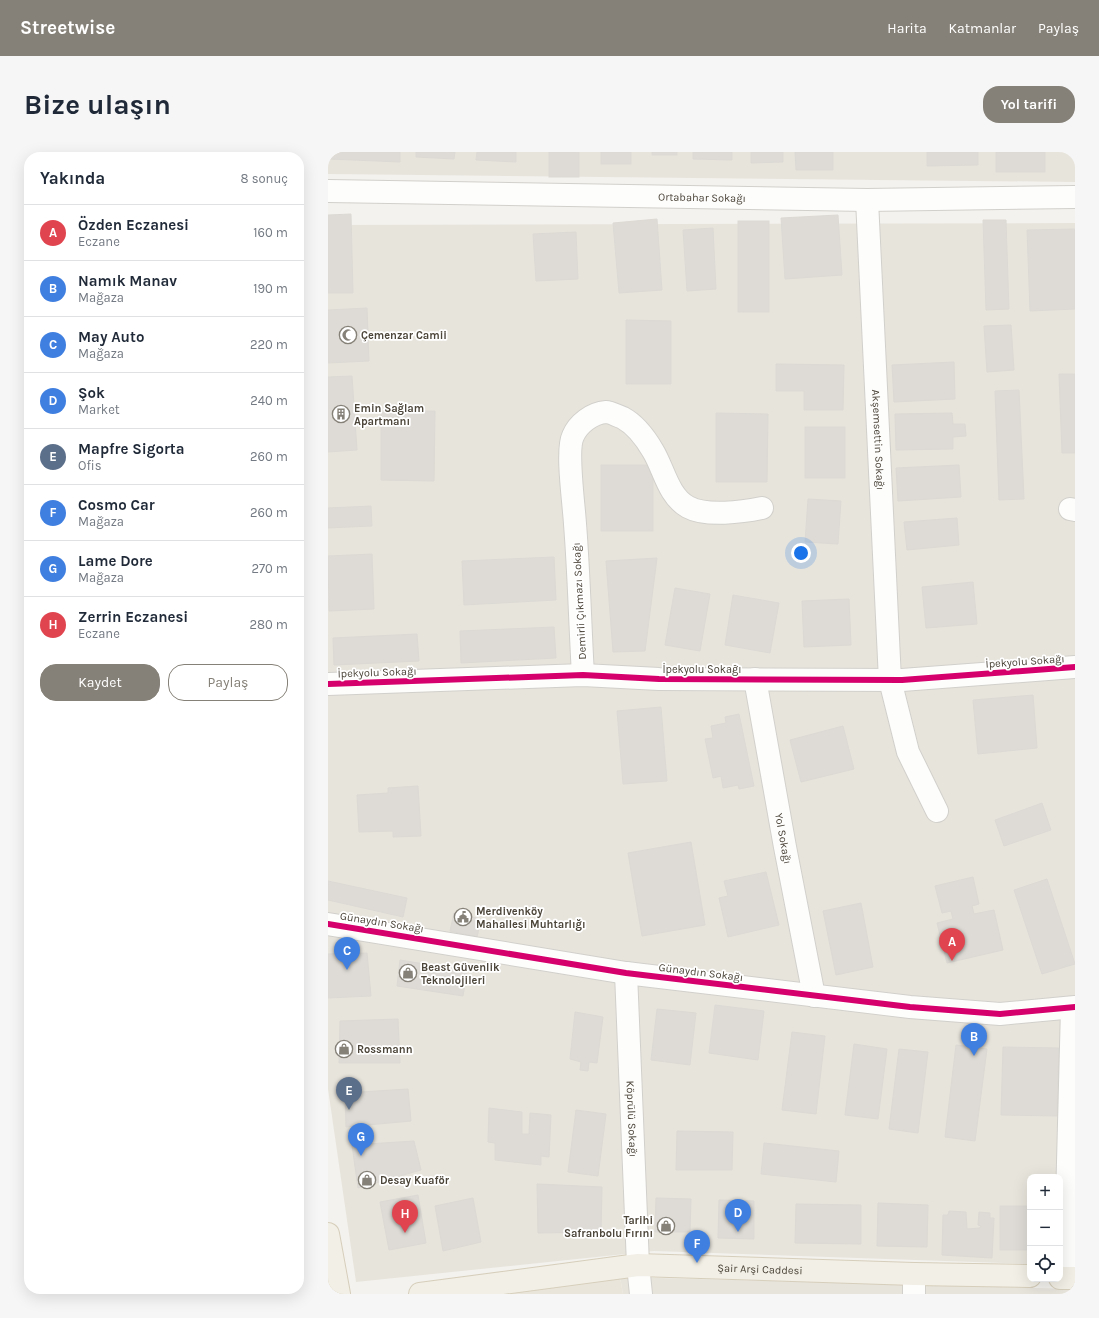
<!DOCTYPE html>
<html lang="tr">
<head>
<meta charset="utf-8">
<style>
  body { margin:0; font-family:Karla,sans-serif; background:#f6f6f7; color:#1f2937 }
  .controls { position:absolute; right:12px; bottom:12px; display:grid; overflow:hidden; border-radius:8px; box-shadow:0 4px 16px #0002 }
  .controls button { width:36px; height:36px; display:grid; place-items:center; padding:0; border:0; border-bottom:1px solid #e0e1e3; background:#fff; color:#1f2937; font:20px sans-serif }
  .you { position:absolute; left:473px; top:401px; width:14px; height:14px; margin:-10px; border:3px solid #fff; border-radius:50%; background:#1a73e8; box-shadow:0 0 0 6px #1a73e833 }
  .badge { display:grid; place-items:center; width:26px; height:26px; border-radius:50%; background:#868178; color:#fff; font-size:13px; font-weight:700 }
  .pin { position:absolute; translate:-50% -33px; filter:drop-shadow(0 1px 2px #0008) }
  .pin::after { content:''; position:absolute; top:21px; width:14px; height:12px; background:inherit; clip-path:polygon(0 0,100% 0,50% 100%) }
  .list { margin:0; padding:0; list-style:none }
  h2 { display:flex; justify-content:space-between; align-items:center; height:52px; margin:0; padding:0 16px; font-size:17px }
  h2 small { font-size:13px; font-weight:400; color:#747a83 }
  .list li { display:grid; grid-template-columns:26px 1fr auto; gap:12px; align-items:center; box-sizing:border-box; height:56px; padding:0 16px; border-top:1px solid #e0e1e3 }
  .list b { display:block; font-size:15px; white-space:nowrap }
  .list p { margin:0; font-size:13px; white-space:nowrap; color:#747a83 }
  .list em { font-size:13px; font-style:normal; color:#747a83 }
  .actions { display:flex; gap:8px; padding:12px 16px }
  .actions a { flex:1; padding:9px 0; border:1px solid #868178; border-radius:16px; text-align:center; font-size:14px; color:#868178 }
  .actions .main { background:#868178; color:#fff }
  .icon { flex:none; width:22px; height:22px; fill:none; stroke:currentColor; stroke-width:2; stroke-linecap:round; stroke-linejoin:round }
  .map { position:relative; flex:none; width:747px; height:1142px; overflow:hidden; border-radius:16px }
  header { display:flex; align-items:center; gap:24px; box-sizing:border-box; height:56px; padding:0 20px; background:#868178; color:#fff }
  header strong { font-size:19px }
  nav { display:flex; gap:22px; margin-inline-start:auto; font-size:14px }
  .intro { display:flex; align-items:center; justify-content:space-between; box-sizing:border-box; height:96px; padding:0 24px }
  h1 { margin:0; font-size:28px }
  .button { padding:10px 18px; border-radius:16px; background:#868178; color:#fff; font-size:14px; font-weight:700 }
  main { display:flex; gap:24px; padding:0 24px }
  aside { flex:1; background:#fff; border-radius:16px; box-shadow:0 4px 16px #0002 }
  .map>svg:first-child { display:block }
  .residential { fill:#e7e4dc }
  .education { fill:#eae5da }
  .building { fill:#dedbd6; stroke:#dcd9d4 }
  .lines { fill:none; stroke-linecap:round; stroke-linejoin:round }
  .minor-casing { stroke:#d2d0cb; stroke-width:24 }
  .major-casing { stroke:#d6cebb; stroke-width:24 }
  .minor { stroke:#fdfdfc; stroke-width:22 }
  .major { stroke:#f2efe6; stroke-width:22 }
  .cycleway-casing { stroke:#fff; stroke-width:8 }
  .cycleway { stroke:#d6006c; stroke-width:6 }
  .labels { text-anchor:middle; stroke-width:3.5; stroke-linejoin:round; paint-order:stroke }
  .street-label { font-size:11px; fill:#4b4439; stroke:#fff }
  .poi-label { font-size:11px; font-weight:bold; fill:#4b4439; stroke:#fff; text-anchor:start }
</style>
</head>
<body>
<header>
<strong>Streetwise</strong>
<nav><a>Harita</a><a>Katmanlar</a><a>Paylaş</a></nav>
</header>
<div class="intro"><h1>Bize ulaşın</h1><a class="button">Yol tarifi</a></div>
<main>
<aside>
<h2>Yakında<small>8 sonuç</small></h2>
<ul class="list">
<li><span class="badge" style="background:#e0444e">A</span><div><b>Özden Eczanesi</b><p>Eczane</p></div><em>160 m</em></li>
<li><span class="badge" style="background:#3f7fe0">B</span><div><b>Namık Manav</b><p>Mağaza</p></div><em>190 m</em></li>
<li><span class="badge" style="background:#3f7fe0">C</span><div><b>May Auto</b><p>Mağaza</p></div><em>220 m</em></li>
<li><span class="badge" style="background:#3f7fe0">D</span><div><b>Şok</b><p>Market</p></div><em>240 m</em></li>
<li><span class="badge" style="background:#5c6f8a">E</span><div><b>Mapfre Sigorta</b><p>Ofis</p></div><em>260 m</em></li>
<li><span class="badge" style="background:#3f7fe0">F</span><div><b>Cosmo Car</b><p>Mağaza</p></div><em>260 m</em></li>
<li><span class="badge" style="background:#3f7fe0">G</span><div><b>Lame Dore</b><p>Mağaza</p></div><em>270 m</em></li>
<li><span class="badge" style="background:#e0444e">H</span><div><b>Zerrin Eczanesi</b><p>Eczane</p></div><em>280 m</em></li>
</ul>
<div class="actions"><a class="main">Kaydet</a><a>Paylaş</a></div>
</aside>
<div class="map">
<svg width="747" height="1142" viewBox="0 0 747 1142">
  <rect width="100%" height="100%" fill="#f4f2ee"/>
  <g class="residential">
    <polygon points="0,0 747,0 747,30 0,22"/>
    <polygon points="747,71 747,1113 732,1025 702,1025 702,1112 326,1099 28,1130 0,937 0,73"/>
    <polygon points="292,1125 747,1137 747,1142 295,1142"/>
  </g>
  <polygon class="education" points="292,1125 295,1142 180,1142"/>
  <g class="building">
    <polygon points="1,0 72,0 72,10 1,7"/>
    <polygon points="88,0 127,0 126,7 88,5"/>
    <polygon points="149,0 188,0 188,10 148,8"/>
    <rect x="221" y="0" width="30" height="25"/>
    <rect x="273" y="0" width="30" height="12"/>
    <rect x="324" y="0" width="25" height="3"/>
    <polygon points="365,0 404,0 404,8 365,7"/>
    <polygon points="423,0 455,0 455,10 423,11"/>
    <polygon points="467,0 505,0 505,18 468,18"/>
    <polygon points="599,0 650,0 650,13 599,14"/>
    <rect x="668" y="0" width="49" height="20"/>
    <polygon points="23,62 25,141 0,141 0,63"/>
    <polygon points="510,63 514,123 457,127 453,66"/>
    <polygon points="329,67 334,138 291,141 285,71"/>
    <polygon points="655,68 678,68 681,157 658,158"/>
    <rect x="410" y="69" width="31" height="91"/>
    <polygon points="385,76 388,137 359,139 355,78"/>
    <polygon points="747,77 747,157 702,159 699,78"/>
    <polygon points="248,80 250,127 208,129 205,82"/>
    <polygon points="39,156 41,209 0,211 0,158"/>
    <polygon points="298,168 343,169 343,232 298,232"/>
    <polygon points="683,173 686,218 659,220 656,174"/>
    <polygon points="626,210 627,247 566,250 564,213"/>
    <polygon points="448,212 516,213 515,258 476,258 476,239 448,239"/>
    <polygon points="731,222 747,222 747,301 734,301"/>
    <polygon points="24,224 29,298 0,300 0,225"/>
    <polygon points="691,238 696,347 671,348 667,239"/>
    <polygon points="53,259 107,259 106,329 53,328"/>
    <polygon points="388,261 440,262 439,330 388,330"/>
    <polygon points="624,261 625,272 637,272 638,284 625,285 625,297 568,298 567,262"/>
    <rect x="477" y="275" width="40" height="51"/>
    <rect x="273" y="313" width="52" height="66"/>
    <polygon points="631,313 633,345 570,349 568,316"/>
    <polygon points="480,347 513,349 510,392 477,390"/>
    <polygon points="43,354 44,374 0,376 0,356"/>
    <polygon points="629,366 631,393 579,398 576,370"/>
    <polygon points="44,402 46,457 1,459 0,404"/>
    <polygon points="226,405 228,448 136,453 134,409"/>
    <polygon points="329,406 317,499 285,500 278,409"/>
    <polygon points="645,430 649,472 598,476 594,435"/>
    <polygon points="347,436 382,442 372,499 337,493"/>
    <polygon points="405,443 451,451 442,501 397,493"/>
    <polygon points="521,447 523,493 476,495 474,449"/>
    <polygon points="226,475 228,506 133,511 132,479"/>
    <polygon points="89,482 91,509 6,513 5,486"/>
    <polygon points="705,543 709,596 650,602 645,548"/>
    <polygon points="333,555 339,629 295,632 289,559"/>
    <polygon points="411,562 426,634 411,637 410,633 395,636 393,624 385,626 377,587 385,586 383,574 398,571 397,565"/>
    <polygon points="515,574 526,617 473,630 462,588"/>
    <polygon points="90,634 93,684 65,685 65,679 31,680 29,643 60,641 60,636"/>
    <polygon points="714,651 723,678 676,694 667,668"/>
    <polygon points="363,690 377,773 314,784 300,701"/>
    <polygon points="438,720 451,773 400,785 391,746 400,744 396,729"/>
    <polygon points="645,725 651,752 644,754 646,762 666,758 675,798 619,811 609,771 625,767 623,759 614,761 607,734"/>
    <polygon points="719,727 747,812 714,822 686,738"/>
    <polygon points="0,729 79,746 75,765 0,748"/>
    <polygon points="533,751 545,815 508,823 495,759"/>
    <polygon points="126,761 153,767 149,785 122,779"/>
    <polygon points="39,801 43,844 0,846 0,802"/>
    <polygon points="72,808 139,819 135,844 69,834"/>
    <polygon points="387,853 436,859 430,908 381,901"/>
    <polygon points="329,857 368,861 362,913 323,908"/>
    <polygon points="247,860 275,865 269,911 261,910 260,919 252,918 253,910 242,907"/>
    <polygon points="70,867 72,911 11,911 12,869"/>
    <polygon points="464,880 497,884 488,962 454,958"/>
    <polygon points="526,892 559,897 550,967 517,963"/>
    <polygon points="628,893 659,897 647,989 617,985"/>
    <polygon points="675,895 731,896 729,964 673,963"/>
    <polygon points="571,897 600,900 590,981 561,977"/>
    <polygon points="80,937 83,969 18,975 17,941"/>
    <polygon points="161,956 194,960 194,982 201,982 202,961 223,963 221,1005 213,1004 213,1013 167,1008 167,991 160,990"/>
    <polygon points="248,958 278,962 270,1024 240,1020"/>
    <polygon points="349,979 405,980 404,1018 348,1018"/>
    <polygon points="86,989 93,1018 30,1036 24,993"/>
    <polygon points="436,991 511,999 508,1030 433,1022"/>
    <polygon points="209,1032 274,1035 273,1080 210,1081"/>
    <polygon points="90,1043 98,1091 61,1098 52,1050"/>
    <polygon points="145,1046 153,1090 115,1099 107,1054"/>
    <polygon points="328,1046 363,1047 362,1080 327,1080"/>
    <polygon points="391,1048 426,1049 426,1087 390,1086"/>
    <polygon points="550,1051 600,1053 599,1095 549,1094"/>
    <polygon points="468,1052 533,1053 533,1092 467,1091"/>
    <rect x="672" y="1054" width="30" height="44"/>
    <polygon points="621,1059 638,1060 639,1077 652,1076 653,1074 650,1073 651,1060 662,1061 662,1066 666,1066 664,1106 614,1103 615,1063 620,1063"/>
  </g>
  <g class="lines">
    <defs>
      <g id="minor">
        <path id="s1" d="M0 39 539 48 747 45"/>
        <path id="s2" d="M539 48 562 528 580 600 609 659"/>
        <polyline points="742,357 747,358"/>
        <path d="M255 523C252 472 251 422 247 372 246 353 238 298 245 284 250 272 264 261 278 260 282 260 290 264 295 266 308 273 318 287 325 299 336 317 340 344 360 355 378 365 415 360 434 356"/>
        <path id="s3" d="M427 527 457 695 486 844"/>
        <polyline points="0,532 255,523 331,527 574,528 747,515"/>
        <polyline points="0,772 298,821 582,855 672,862 747,855"/>
        <path id="s4" d="M298 821 310 1113 313 1142"/>
        <polyline points="586,1122 586,1142"/>
        <polyline points="737,1126 744,856"/>
      </g>
      <g id="major">
        <polyline points="0,1082 11,1142"/>
        <polyline points="732,1126 747,1126"/>
        <path id="s5" d="M92 1142 310 1113 586 1122 702 1124"/>
      </g>
    </defs>
    <use href="#minor" class="minor-casing"/>
    <use href="#major" class="major-casing"/>
    <use href="#minor" class="minor"/>
    <use href="#major" class="major"/>
    <defs>
      <g id="cycleway">
        <polyline points="0,532 255,523 331,527 574,528 747,515"/>
        <polyline points="0,772 298,821 582,855 672,862 747,855"/>
      </g>
    </defs>
    <use href="#cycleway" class="cycleway-casing"/>
    <use href="#cycleway" class="cycleway"/>
  </g>
  <defs>
    <symbol id="mosque-ring" viewBox="-11 -11 22 22"><circle r="9.5" fill="#fff" stroke="#868178" stroke-width="1.5"/><path d="M3.5-4.9A6 6 0 1 0 3.5 4.9A5 5 0 1 1 3.5-4.9Z" fill="#868178"/></symbol>
    <symbol id="building-ring" viewBox="-11 -11 22 22"><circle r="9.5" fill="#fff" stroke="#868178" stroke-width="1.5"/><path d="M-4-6H4V6H1V3H-1V6H-4ZM-2.5-4.3h1.7v1.8h-1.7ZM.8-4.3h1.7v1.8H.8ZM-2.5-1h1.7V.8h-1.7ZM.8-1h1.7V.8H.8Z" fill="#868178"/></symbol>
    <symbol id="civic-ring" viewBox="-11 -11 22 22"><circle r="9.5" fill="#fff" stroke="#868178" stroke-width="1.5"/><path d="M-.6-6.5H3V-4.5H.6V-3L4-1V1h2V6H-6V1h2V-1L-.6-3ZM-1.2 2.5V6h2.4V2.5Z" fill="#868178"/></symbol>
    <symbol id="shop-ring" viewBox="-11 -11 22 22"><circle r="9.5" fill="#fff" stroke="#868178" stroke-width="1.5"/><path d="M-5-2.5h2.3a2.7 3.5 0 0 1 5.4 0H5L5.5 6h-11ZM-1.5-2.5h3a1.5 2.3 0 0 0-3 0Z" fill="#868178"/></symbol>
  </defs>
  <g fill-rule="evenodd">
    <use href="#mosque-ring" x="10" y="173" width="20" height="20"/>
    <use href="#building-ring" x="3" y="252" width="20" height="20"/>
    <use href="#civic-ring" x="125" y="755" width="20" height="20"/>
    <use href="#shop-ring" x="70" y="811" width="20" height="20"/>
    <use href="#shop-ring" x="6" y="887" width="20" height="20"/>
    <use href="#shop-ring" x="29" y="1018" width="20" height="20"/>
    <use href="#shop-ring" x="328" y="1064" width="20" height="20"/>
  </g>
  <g class="labels">
    <g class="street-label">
      <text dy="4" stroke="none"><textPath href="#s1" startOffset="374">Ortabahar Sokağı</textPath></text>
      <text dy="4" stroke="none"><textPath href="#s2" startOffset="240">Akşemsettin Sokağı</textPath></text>
      <text transform="translate(251 449) rotate(-93)" y="4">Demirli Çıkmazı Sokağı</text>
      <text transform="translate(697 509) rotate(-4)" y="4">İpekyolu Sokağı</text>
      <text x="374" y="521">İpekyolu Sokağı</text>
      <text transform="translate(49 520) rotate(-2)" y="4">İpekyolu Sokağı</text>
      <text dy="4" stroke="none"><textPath href="#s3" startOffset="162">Yol Sokağı</textPath></text>
      <text transform="translate(54 770) rotate(9)" y="4">Günaydın Sokağı</text>
      <text transform="translate(373 820) rotate(7)" y="4">Günaydın Sokağı</text>
      <text dy="4" stroke="none"><textPath href="#s4" startOffset="146">Köprülü Sokağı</textPath></text>
      <text dy="4" stroke="none"><textPath href="#s5" startOffset="342">Şair Arşi Caddesi</textPath></text>
    </g>
    <g class="poi-label">
      <text x="33" y="187">Çemenzar Camii</text>
      <text x="26" y="260">Emin Sağlam<tspan x="26" dy="13">Apartmanı</tspan></text>
      <text x="148" y="763">Merdivenköy<tspan x="148" dy="13">Mahallesi Muhtarlığı</tspan></text>
      <text x="93" y="819">Beast Güvenlik<tspan x="93" dy="13">Teknolojileri</tspan></text>
      <text x="29" y="901">Rossmann</text>
      <text x="52" y="1032">Desay Kuaför</text>
      <text x="325" y="1072" text-anchor="end">Tarihi<tspan x="325" dy="13">Safranbolu Fırını</tspan></text>
    </g>
  </g>
</svg>
<div class="controls">
<button>+</button>
<button>−</button>
<button><svg class="icon" aria-label="locate" viewBox="0 0 24 24"><circle cx="12" cy="12" r="6"/><path d="M12 2v4M12 18v4M2 12h4M18 12h4"/></svg></button>
</div>
<div class="you"></div>
<div class="pin badge" style="left:624px;top:809px;background:#e0444e">A</div>
<div class="pin badge" style="left:646px;top:904px;background:#3f7fe0">B</div>
<div class="pin badge" style="left:19px;top:818px;background:#3f7fe0">C</div>
<div class="pin badge" style="left:410px;top:1080px;background:#3f7fe0">D</div>
<div class="pin badge" style="left:21px;top:958px;background:#5c6f8a">E</div>
<div class="pin badge" style="left:369px;top:1111px;background:#3f7fe0">F</div>
<div class="pin badge" style="left:33px;top:1004px;background:#3f7fe0">G</div>
<div class="pin badge" style="left:77px;top:1081px;background:#e0444e">H</div>
</div>
</main>
</body>
</html>
